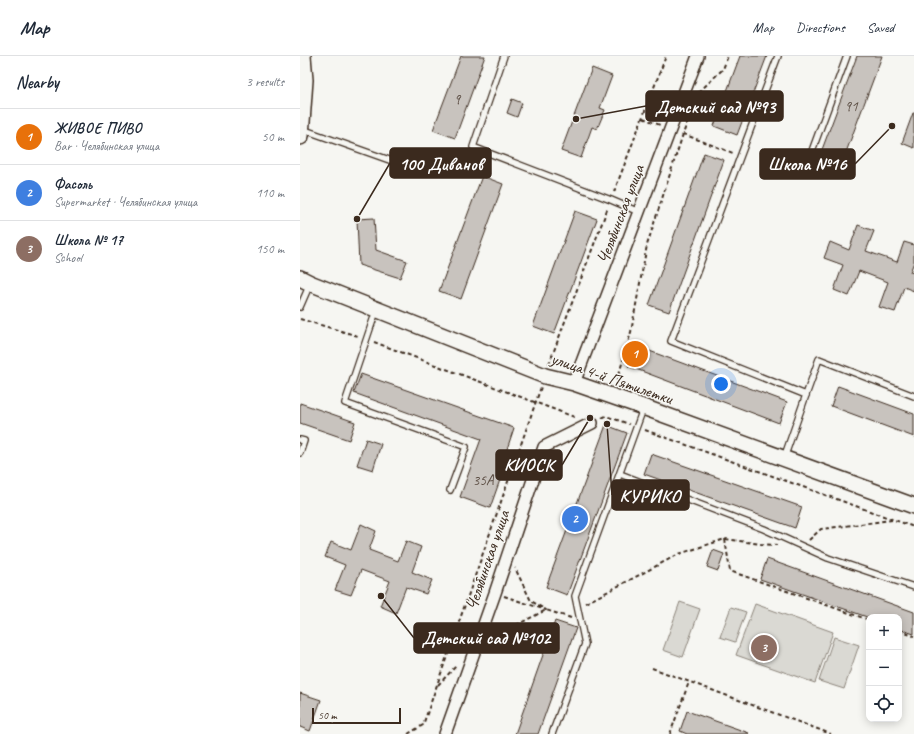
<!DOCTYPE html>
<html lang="en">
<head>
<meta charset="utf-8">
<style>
  body { margin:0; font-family:Caveat,sans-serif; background:#f6f6f7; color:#1f2937 }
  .controls { position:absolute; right:12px; bottom:12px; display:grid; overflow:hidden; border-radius:8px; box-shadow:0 2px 10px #0003 }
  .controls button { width:36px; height:36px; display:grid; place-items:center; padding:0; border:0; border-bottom:1px solid #e0e1e3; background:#fff; color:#1f2937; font:20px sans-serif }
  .scale { position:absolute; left:12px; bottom:10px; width:89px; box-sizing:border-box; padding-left:4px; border:2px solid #3b2a1e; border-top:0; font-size:11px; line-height:14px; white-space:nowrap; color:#3b2a1e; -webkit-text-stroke:3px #f6f6f2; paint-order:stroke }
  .you { position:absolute; left:421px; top:328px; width:14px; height:14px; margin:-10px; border:3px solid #fff; border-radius:50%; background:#1a73e8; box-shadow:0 0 0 6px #1a73e833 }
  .badge { display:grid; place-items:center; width:26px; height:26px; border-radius:50%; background:#1f6fb2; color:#fff; font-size:13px; font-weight:700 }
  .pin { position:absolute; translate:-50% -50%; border:2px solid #fff; box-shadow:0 1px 4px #0006 }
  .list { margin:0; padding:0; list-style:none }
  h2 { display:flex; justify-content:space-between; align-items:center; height:52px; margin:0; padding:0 16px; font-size:17px }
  h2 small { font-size:13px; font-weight:400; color:#747a83 }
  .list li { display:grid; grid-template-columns:26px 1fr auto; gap:12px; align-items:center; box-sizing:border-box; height:56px; padding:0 16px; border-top:1px solid #e0e1e3 }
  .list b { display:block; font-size:15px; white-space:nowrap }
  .list p { margin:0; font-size:13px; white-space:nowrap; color:#747a83 }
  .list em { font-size:13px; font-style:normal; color:#747a83 }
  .icon { flex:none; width:22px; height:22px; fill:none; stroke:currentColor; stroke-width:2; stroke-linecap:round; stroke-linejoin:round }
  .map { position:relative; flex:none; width:614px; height:678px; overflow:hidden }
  header { display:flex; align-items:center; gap:24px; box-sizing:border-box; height:56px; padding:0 20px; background:#fff; border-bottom:1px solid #e0e1e3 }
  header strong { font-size:19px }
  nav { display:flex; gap:22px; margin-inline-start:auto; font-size:14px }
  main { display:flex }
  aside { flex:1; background:#fff }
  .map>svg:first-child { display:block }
  .green { fill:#dad9d3; stroke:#8a8278 }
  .building { fill:#c8c3be; stroke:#3b2a1e }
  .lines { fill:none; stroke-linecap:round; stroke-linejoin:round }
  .lane-casing { stroke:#3b2a1e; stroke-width:8 }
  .street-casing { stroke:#3b2a1e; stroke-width:14 }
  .secondary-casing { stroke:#3b2a1e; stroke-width:18 }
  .primary-casing { stroke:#3b2a1e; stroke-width:20 }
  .path { stroke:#3b2a1e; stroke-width:2; stroke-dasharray:4 3; stroke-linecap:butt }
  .lane { stroke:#f6f6f2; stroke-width:5.5 }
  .street { stroke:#f6f6f2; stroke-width:11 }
  .secondary { stroke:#f6f6f2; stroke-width:15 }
  .primary { stroke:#f6f6f2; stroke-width:17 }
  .labels { text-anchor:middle; stroke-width:3; stroke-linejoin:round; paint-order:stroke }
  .number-label { font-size:15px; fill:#5e5046 }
  .street-label { font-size:17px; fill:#3b2a1e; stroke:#f6f6f2 }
  .leader { fill:none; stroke:#3b2a1e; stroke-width:1.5 }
  .callout-dot { fill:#3b2a1e; stroke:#f6f6f2; stroke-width:1.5 }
  .callout { fill:#3b2a1e; stroke:#3b2a1e; stroke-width:1.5 }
  .callout-label { font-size:18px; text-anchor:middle; font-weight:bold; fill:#fff }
</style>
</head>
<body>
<header>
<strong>Map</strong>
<nav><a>Map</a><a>Directions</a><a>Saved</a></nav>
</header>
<main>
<aside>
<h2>Nearby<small>3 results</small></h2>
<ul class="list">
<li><span class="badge" style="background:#e8710a">1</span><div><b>ЖИВОЕ ПИВО</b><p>Bar · Челябинская улица</p></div><em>50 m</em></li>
<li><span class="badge" style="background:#3f7fe0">2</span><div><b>Фасоль</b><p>Supermarket · Челябинская улица</p></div><em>110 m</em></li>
<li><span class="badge" style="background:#8d6e63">3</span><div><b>Школа № 17</b><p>School</p></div><em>150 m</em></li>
</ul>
</aside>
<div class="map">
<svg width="614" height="678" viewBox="0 0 614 678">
  <rect width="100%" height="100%" fill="#f6f6f2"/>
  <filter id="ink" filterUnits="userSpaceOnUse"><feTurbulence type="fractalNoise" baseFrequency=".025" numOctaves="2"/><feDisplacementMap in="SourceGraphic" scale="8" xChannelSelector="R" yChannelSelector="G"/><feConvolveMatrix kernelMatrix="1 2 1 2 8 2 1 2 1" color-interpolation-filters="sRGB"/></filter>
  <g filter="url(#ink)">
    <g class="green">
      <polygon points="380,546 400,553 383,601 363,594"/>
      <polygon points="455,548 533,576 515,627 436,599"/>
      <polygon points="431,551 446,556 435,586 420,581"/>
      <polygon points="534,581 559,589 544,633 519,625"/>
    </g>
    <g class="building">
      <polygon points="161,0 185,0 155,82 133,74"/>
      <polygon points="440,0 467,0 437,79 414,70"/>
      <polygon points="557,0 582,0 542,107 520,99"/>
      <polygon points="292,12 312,20 300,52 305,54 297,73 292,71 281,102 261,95"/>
      <polygon points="212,43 222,47 217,61 207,57"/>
      <polygon points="613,57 614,57 614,92 602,87"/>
      <polygon points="404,97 424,104 369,256 349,249"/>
      <polygon points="182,120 203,128 161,243 139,235"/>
      <polygon points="275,155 297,163 254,278 233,270"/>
      <polygon points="74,162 76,194 107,205 100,222 59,209 57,163"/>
      <polygon points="558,169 574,175 566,195 597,206 604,186 614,189 614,206 610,216 614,217 614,235 604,231 595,256 579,251 588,226 559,215 549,240 534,234 543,209 524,202 530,186 549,194"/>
      <polygon points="336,290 487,346 479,367 328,310"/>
      <polygon points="61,318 214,372 203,405 206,407 190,452 160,441 181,383 54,337"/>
      <polygon points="538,330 614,358 614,381 531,350"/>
      <polygon points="0,347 55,366 49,384 0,367"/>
      <polygon points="306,369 327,377 267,539 246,531"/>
      <polygon points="66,383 81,388 73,414 57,409"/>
      <polygon points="351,398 502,451 495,472 344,418"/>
      <polygon points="61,468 76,475 69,494 98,505 106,485 121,491 112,516 132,524 126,538 106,531 96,557 80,550 90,525 61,514 51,539 35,534 45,509 25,501 31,486 51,494"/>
      <polygon points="413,494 424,498 418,515 407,511"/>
      <polygon points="467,503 614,556 614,578 599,573 599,561 567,561 460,523"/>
      <polygon points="255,565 276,572 238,678 215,678"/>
      <polygon points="0,637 21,644 10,675 0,671"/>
      <polygon points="387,655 449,677 448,678 387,678 380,675"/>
    </g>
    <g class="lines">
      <defs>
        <g id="lane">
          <polyline points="204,0 173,91 311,144 339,156"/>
          <polyline points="478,0 371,285 506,339 484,402"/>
          <polyline points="2,73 95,106"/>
          <polyline points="509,103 547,0"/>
          <polyline points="0,251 10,228"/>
          <polyline points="76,255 45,347 166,391 150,434"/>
          <polyline points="506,339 519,303 614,340"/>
          <polyline points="0,384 4,385 0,397"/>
          <polyline points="320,418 464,473 528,502 614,531"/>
          <polyline points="252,678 285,588 275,540 343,353"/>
        </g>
        <g id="street">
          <polyline points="274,327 398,0"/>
          <polyline points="145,678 195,537 244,391 292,367"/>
        </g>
        <polyline id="secondary" points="0,222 10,227 245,320 274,327 343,351 614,450"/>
        <polyline id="primary" points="0,80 4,24 2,0"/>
      </defs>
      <use href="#lane" class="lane-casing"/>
      <use href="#street" class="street-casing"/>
      <use href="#secondary" class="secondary-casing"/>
      <use href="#primary" class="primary-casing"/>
      <g class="path">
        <polyline points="343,62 360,69"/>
        <polyline points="383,78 433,97"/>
        <polyline points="314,136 366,0"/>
        <polyline points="0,263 58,280"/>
        <polyline points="74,286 277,362"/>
        <polyline points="249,308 308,151"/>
        <polyline points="317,325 331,276 347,189 383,78 398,37 423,13 428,0"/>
        <polyline points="302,362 306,360 329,368"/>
        <polyline points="345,374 614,471"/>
        <polyline points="425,483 430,515 569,564"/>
        <polyline points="509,484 521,473 592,464"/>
        <polyline points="204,540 246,554 231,545 215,512"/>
        <polyline points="286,547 379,498 425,483 461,488 477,489"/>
        <polyline points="599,575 614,580"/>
        <polyline points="191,582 246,554 271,562"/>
        <polyline points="352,612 531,678"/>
        <polyline points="138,629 157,609"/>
        <polyline points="108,678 123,669 241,331"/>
        <polyline points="370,678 389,626"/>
      </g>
      <use href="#lane" class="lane"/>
      <use href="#street" class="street"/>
      <use href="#secondary" class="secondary"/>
      <use href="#primary" class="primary"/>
    </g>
  </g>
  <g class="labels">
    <g class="number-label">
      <text x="157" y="48">9</text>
      <text x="551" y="55">91</text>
      <text x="183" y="429">35А</text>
    </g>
    <g class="street-label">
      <text transform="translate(320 158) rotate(-69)" y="6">Челябинская улица</text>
      <text transform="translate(312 322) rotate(19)" y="6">улица 4-й Пятилетки</text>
      <text transform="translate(187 504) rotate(-71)" y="6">Челябинская улица</text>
    </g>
  </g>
  <path class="leader" d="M276 63L346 50M57 163L90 107M592 70L555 108M290 362L262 409M307 368L312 439M81 540L114 582"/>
  <g class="callout-dot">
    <circle cx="276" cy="63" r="4"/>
    <circle cx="57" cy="163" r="4"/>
    <circle cx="592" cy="70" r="4"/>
    <circle cx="290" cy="362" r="4"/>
    <circle cx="307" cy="368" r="4"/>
    <circle cx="81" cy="540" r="4"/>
  </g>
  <g class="callout">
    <rect x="346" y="35" width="137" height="30" rx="4"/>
    <rect x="90" y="92" width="101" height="30" rx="4"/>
    <rect x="460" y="93" width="95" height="30" rx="4"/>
    <rect x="196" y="394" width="66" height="30" rx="4"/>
    <rect x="312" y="424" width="77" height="30" rx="4"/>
    <rect x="114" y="567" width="145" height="30" rx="4"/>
  </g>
  <g class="callout-label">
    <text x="415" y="57">Детский сад №93</text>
    <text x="141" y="114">100 Диванов</text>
    <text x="507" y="114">Школа №16</text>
    <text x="229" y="415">КИОСК</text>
    <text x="350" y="446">КУРИКО</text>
    <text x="186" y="588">Детский сад №102</text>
  </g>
</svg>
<div class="controls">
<button>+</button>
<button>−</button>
<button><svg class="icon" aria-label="locate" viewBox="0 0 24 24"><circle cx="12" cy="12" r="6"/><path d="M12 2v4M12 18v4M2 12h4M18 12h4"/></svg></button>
</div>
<div class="scale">50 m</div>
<div class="you"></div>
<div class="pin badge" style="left:335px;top:298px;background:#e8710a">1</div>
<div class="pin badge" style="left:275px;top:463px;background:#3f7fe0">2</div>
<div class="pin badge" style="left:464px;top:592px;background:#8d6e63">3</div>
</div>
</main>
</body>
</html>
